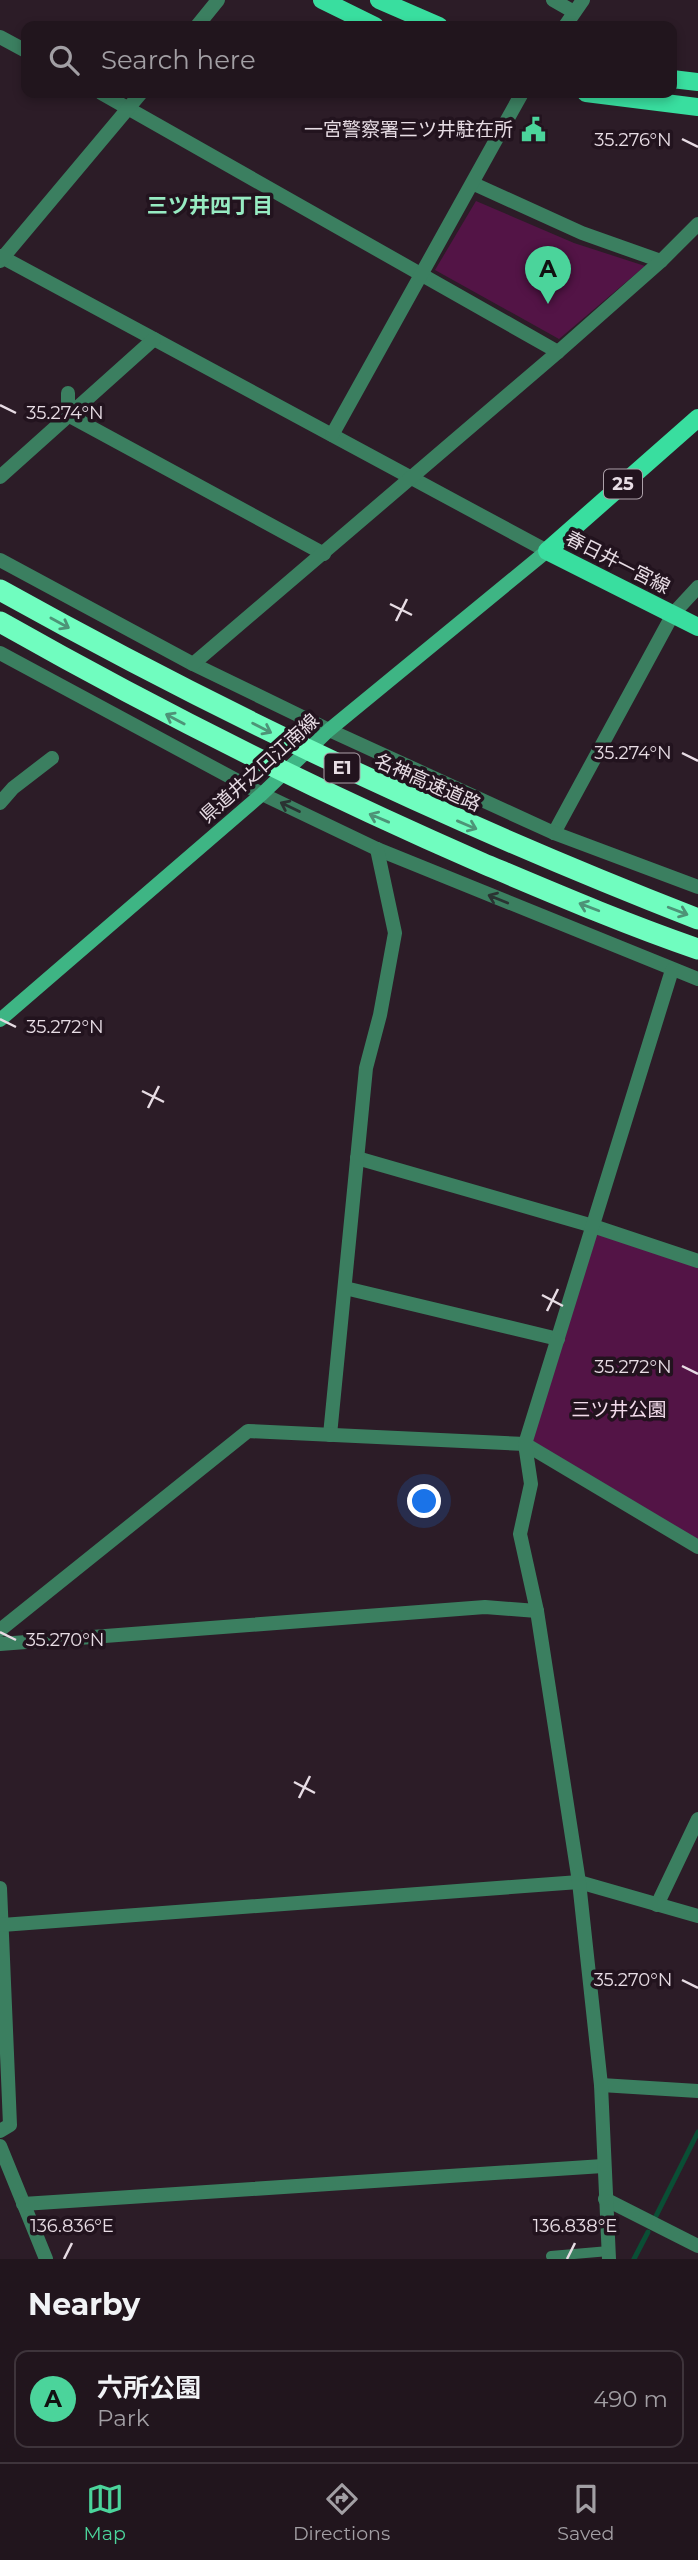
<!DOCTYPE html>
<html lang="en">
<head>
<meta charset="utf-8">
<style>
  body { margin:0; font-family:Montserrat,"Noto Sans JP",sans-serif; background:#291e26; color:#f1f3f6 }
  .you { position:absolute; left:425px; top:1502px; width:24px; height:24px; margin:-18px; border:5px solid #fff; border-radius:50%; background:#1a73e8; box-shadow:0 0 0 10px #1a73e833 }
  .badge { display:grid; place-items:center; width:46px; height:46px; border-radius:50%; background:#4bd49b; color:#111; font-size:23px; font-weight:700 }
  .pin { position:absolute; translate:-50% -58px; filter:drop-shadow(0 2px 4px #0008) }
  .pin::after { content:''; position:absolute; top:37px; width:24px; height:21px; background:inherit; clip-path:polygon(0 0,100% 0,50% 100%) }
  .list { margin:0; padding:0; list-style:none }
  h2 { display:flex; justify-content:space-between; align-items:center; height:91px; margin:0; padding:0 28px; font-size:30px }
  h2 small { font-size:23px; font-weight:400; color:#a29fa4 }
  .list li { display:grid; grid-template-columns:46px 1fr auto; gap:21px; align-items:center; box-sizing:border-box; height:98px; margin:0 14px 14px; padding:0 14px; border:2px solid #3e343b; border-radius:14px }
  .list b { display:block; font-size:26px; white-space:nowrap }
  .list p { margin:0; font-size:23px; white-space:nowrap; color:#a29fa4 }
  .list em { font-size:23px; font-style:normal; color:#a29fa4 }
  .icon { flex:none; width:38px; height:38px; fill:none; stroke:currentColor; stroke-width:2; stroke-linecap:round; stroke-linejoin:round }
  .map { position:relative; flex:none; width:698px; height:2259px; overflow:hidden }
  .search { position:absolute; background:#21151d; box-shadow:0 4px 10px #0003; left:21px; right:21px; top:21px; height:77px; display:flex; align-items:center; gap:18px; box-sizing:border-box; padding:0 24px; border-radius:14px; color:#a29fa4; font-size:26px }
  .sheet { height:203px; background:#21151d }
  nav { display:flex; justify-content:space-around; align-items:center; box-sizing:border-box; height:98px; border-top:2px solid #3e343b; background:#21151d; font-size:19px; color:#a29fa4 }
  nav a { display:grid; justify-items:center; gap:4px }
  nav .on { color:#4bd49b }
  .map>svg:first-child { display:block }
  .green { fill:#531446 }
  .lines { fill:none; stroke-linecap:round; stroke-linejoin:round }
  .stream { stroke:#0a4e35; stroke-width:5 }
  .service { stroke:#3b7f60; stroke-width:10 }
  .minor { stroke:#3b7f60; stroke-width:14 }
  .tertiary { stroke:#3b7f60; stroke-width:14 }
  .secondary { stroke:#3eb584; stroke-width:14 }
  .primary { stroke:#39de9f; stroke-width:18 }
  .motorway-bridge { stroke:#70fdbf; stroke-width:21 }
  .oneway { stroke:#4d9477 }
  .oneway2 { stroke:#2a3332 }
  .ticks { fill:none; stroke:#e7dce4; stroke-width:2.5 }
  .labels { text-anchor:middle; stroke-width:7; stroke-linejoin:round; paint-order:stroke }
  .shield { fill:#22131e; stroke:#aca0a9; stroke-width:2 }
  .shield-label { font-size:18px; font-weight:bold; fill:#e7dce4 }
  .poi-label { font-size:19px; fill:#e7dce4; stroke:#22131e; text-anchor:end }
  .street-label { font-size:19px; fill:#e7dce4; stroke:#22131e }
  .park-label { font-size:19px; fill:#f3dceb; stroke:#22131e }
  .neighbourhood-label { font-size:21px; font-weight:bold; fill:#97ebc2; stroke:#22131e }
  .ticks-label { font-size:18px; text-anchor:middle; fill:#e7dce4; stroke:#22131e; stroke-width:7; stroke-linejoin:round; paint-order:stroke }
</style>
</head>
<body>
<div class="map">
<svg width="698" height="2259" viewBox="0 0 698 2259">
  <rect width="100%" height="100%" fill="#2c1c27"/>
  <g class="green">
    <polygon points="476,201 574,243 645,266 559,339 435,270"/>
    <polygon points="593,1226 698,1261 698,1547 525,1444"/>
  </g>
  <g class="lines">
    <g class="stream">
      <polyline points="656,2216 698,2132"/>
      <polyline points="634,2259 648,2232"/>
    </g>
    <polyline class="service" points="551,2256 609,2251"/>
    <g class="minor">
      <polyline points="553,0 574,12"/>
      <polyline points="197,26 218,0"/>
      <polyline points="565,26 583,0"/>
      <polyline points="0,37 26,51"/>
      <polyline points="101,93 558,352"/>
      <polyline points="474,184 582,233 661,261"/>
      <polyline points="0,256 547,551"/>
      <polyline points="0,261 141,93"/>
      <polyline points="68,393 68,415 324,554"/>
      <polyline points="332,435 522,93"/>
      <polyline points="0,477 154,339"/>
      <polyline points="0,560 193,664 329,730"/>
      <polyline points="0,653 262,794 377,849 698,979"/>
      <polyline points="193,664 558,352 661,261 698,224"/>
      <polyline points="0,803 13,788 52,758"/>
      <polyline points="554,833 673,614 698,587"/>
      <polyline points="357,1158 593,1226 698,1261"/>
      <polyline points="345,1288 558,1339"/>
      <polyline points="330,1435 366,1068 380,1015 395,933 377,849"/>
      <polyline points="0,1630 248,1431 525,1444 698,1547"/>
      <polyline points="0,1644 485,1607 537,1611"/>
      <polyline points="0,1888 10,2125 0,2131"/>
      <polyline points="657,1905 698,1819"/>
      <polyline points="2,1925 579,1882 698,1916"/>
      <polyline points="601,2085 698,2091"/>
      <polyline points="0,2146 46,2259"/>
      <polyline points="605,2199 698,2246"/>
      <polyline points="23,2204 603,2166"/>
      <polyline points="609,2259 601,2085 579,1882 537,1611 520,1534 531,1484 525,1444 672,970"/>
    </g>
    <polyline class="tertiary" points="329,730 554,833 698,887"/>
    <polyline class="secondary" points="0,1020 262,794 329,730 547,551"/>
    <g class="primary">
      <polyline points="322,0 375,26"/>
      <polyline points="379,0 439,26"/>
      <polyline points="672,79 698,82"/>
      <polyline points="586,93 698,107"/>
      <polyline points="698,418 547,551 698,627"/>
    </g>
    <g class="motorway-bridge">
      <path d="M0 590C226 716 457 825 698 919"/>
      <path d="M0 622C157 711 317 791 482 863 553 893 625 924 698 949"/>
    </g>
  </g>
  <defs><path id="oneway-shaft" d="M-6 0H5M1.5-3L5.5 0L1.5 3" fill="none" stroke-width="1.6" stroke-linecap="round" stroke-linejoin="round" transform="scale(1.75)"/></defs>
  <g class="oneway">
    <use href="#oneway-shaft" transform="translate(60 623) rotate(29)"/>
    <use href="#oneway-shaft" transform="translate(175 719) rotate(-152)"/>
    <use href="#oneway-shaft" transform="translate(262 728) rotate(27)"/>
    <use href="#oneway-shaft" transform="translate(379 818) rotate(-157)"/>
    <use href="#oneway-shaft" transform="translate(467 825) rotate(23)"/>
    <use href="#oneway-shaft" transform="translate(589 907) rotate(-159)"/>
    <use href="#oneway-shaft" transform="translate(678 911) rotate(21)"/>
  </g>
  <g class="oneway2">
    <use href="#oneway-shaft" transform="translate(290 807) rotate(-154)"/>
    <use href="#oneway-shaft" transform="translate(498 899) rotate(-158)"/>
  </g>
  <path class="ticks" d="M682 139 698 147M0 405 16 413M390 604 412 615M396 621 407 599M682 753 698 761M0 1019 16 1027M142 1091 164 1102M148 1108 159 1086M542 1295 563 1306M547 1311 558 1289M682 1366 698 1374M0 1632 16 1640M294 1782 315 1793M299 1798 310 1776M682 1980 698 1988M64 2259 72 2243M567 2259 575 2243"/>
  <defs>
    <symbol id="civic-bare" viewBox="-9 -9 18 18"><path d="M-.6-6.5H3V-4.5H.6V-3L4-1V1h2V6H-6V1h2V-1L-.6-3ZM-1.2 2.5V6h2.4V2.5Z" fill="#4bd49b" stroke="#22131e" stroke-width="2.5" paint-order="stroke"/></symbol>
  </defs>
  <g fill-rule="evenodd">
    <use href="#civic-bare" x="516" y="112" width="35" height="35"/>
  </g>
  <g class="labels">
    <g class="shield">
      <rect x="604" y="469.5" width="38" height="29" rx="5"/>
      <rect x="324.5" y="753.5" width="35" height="29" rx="5"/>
    </g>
    <g class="shield-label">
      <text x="623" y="490">25</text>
      <text x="342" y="774">E1</text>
    </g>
    <g class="poi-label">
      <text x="513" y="136">一宮警察署三ツ井駐在所</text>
    </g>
    <g class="street-label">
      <text transform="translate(618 562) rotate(27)" y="7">春日井一宮線</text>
      <text transform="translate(259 768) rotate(-42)" y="7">県道井之口江南線</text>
      <text transform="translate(428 782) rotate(24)" y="7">名神高速道路</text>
    </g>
    <g class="park-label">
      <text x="619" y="1416">三ツ井公園</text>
    </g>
    <g class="neighbourhood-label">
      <text x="210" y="213">三ツ井四丁目</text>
    </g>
  </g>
  <g class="ticks-label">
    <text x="633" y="146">35.276°N</text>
    <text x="65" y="419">35.274°N</text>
    <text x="633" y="759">35.274°N</text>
    <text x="65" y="1033">35.272°N</text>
    <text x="633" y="1373">35.272°N</text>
    <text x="65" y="1646">35.270°N</text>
    <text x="633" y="1986">35.270°N</text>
    <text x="72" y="2232">136.836°E</text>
    <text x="575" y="2232">136.838°E</text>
  </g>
</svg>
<div class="you"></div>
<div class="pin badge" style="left:548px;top:304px">A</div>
<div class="search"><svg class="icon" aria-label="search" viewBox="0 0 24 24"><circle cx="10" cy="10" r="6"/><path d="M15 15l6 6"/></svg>Search here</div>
</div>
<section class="sheet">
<h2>Nearby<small></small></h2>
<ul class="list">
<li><span class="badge">A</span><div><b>六所公園</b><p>Park</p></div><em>490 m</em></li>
</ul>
</section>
<nav>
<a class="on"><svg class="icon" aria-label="map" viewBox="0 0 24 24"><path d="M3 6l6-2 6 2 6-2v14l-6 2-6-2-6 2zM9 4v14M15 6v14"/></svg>Map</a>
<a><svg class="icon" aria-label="directions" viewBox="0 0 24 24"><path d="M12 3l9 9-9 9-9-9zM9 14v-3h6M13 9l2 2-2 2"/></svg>Directions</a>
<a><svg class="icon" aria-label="saved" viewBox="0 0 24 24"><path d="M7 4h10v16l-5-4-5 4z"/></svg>Saved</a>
</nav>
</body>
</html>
